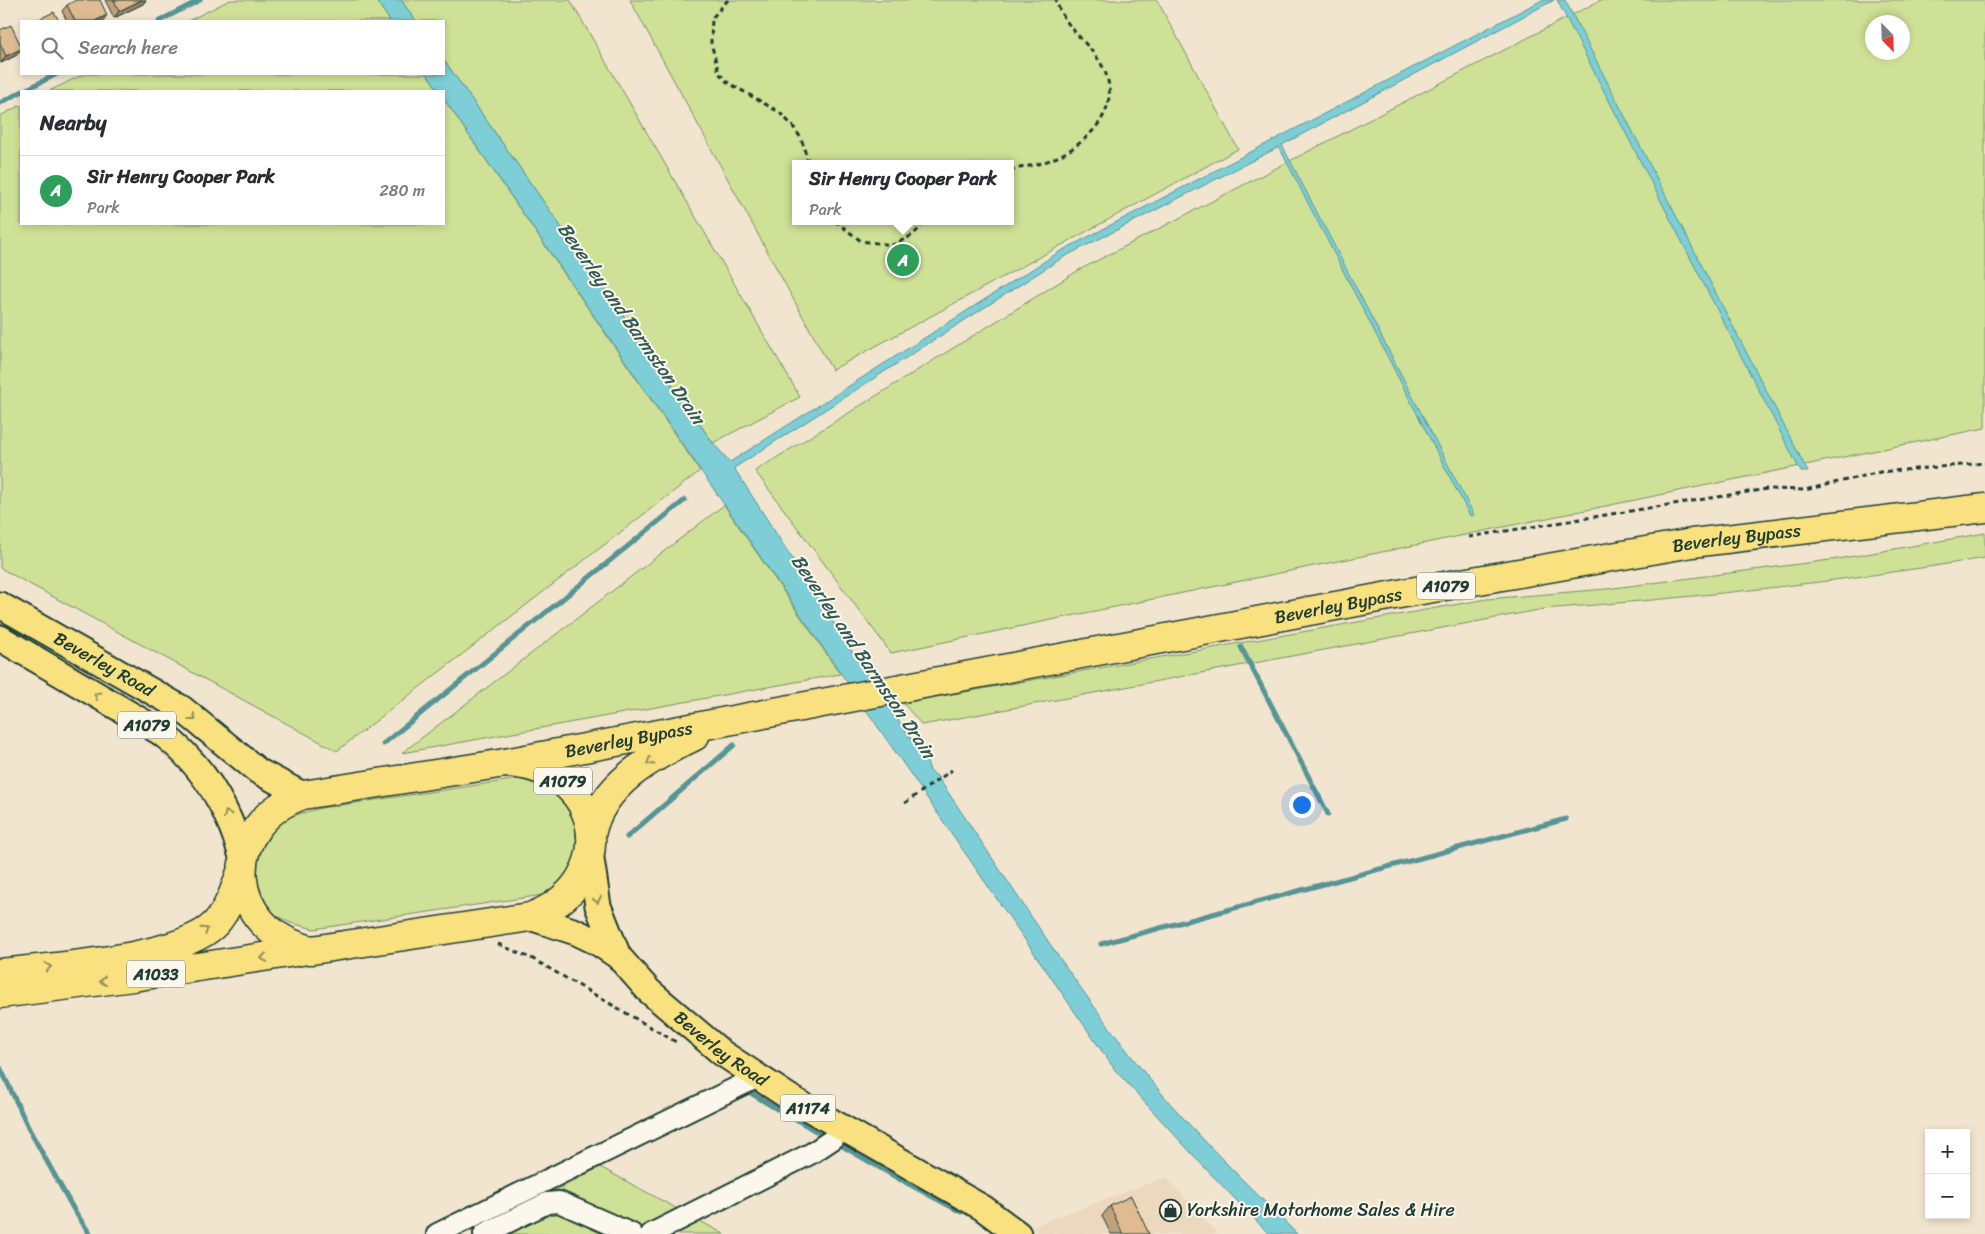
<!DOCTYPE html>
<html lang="en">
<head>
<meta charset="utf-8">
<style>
  body { margin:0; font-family:Sriracha,sans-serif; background:#f7f7f7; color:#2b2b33 }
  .controls { position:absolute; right:15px; bottom:15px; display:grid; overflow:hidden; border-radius:0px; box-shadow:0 2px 8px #0003 }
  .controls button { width:45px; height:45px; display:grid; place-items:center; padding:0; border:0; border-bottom:1px solid #e1e1e2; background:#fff; color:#2b2b33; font:25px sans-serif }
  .compass { position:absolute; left:1865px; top:15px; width:45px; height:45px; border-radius:50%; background:#fff; box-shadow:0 2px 8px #0003; rotate:157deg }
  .you { position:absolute; left:1301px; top:804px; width:18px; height:18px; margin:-12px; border:4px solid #fff; border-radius:50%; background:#1a73e8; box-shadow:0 0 0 8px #1a73e833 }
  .badge { display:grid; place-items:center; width:32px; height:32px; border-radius:50%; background:#1f3d34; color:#fff; font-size:16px; font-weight:700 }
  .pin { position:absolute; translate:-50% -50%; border:2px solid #fff; box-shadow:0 1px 5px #0006 }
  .popup { position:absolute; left:792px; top:160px; width:222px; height:65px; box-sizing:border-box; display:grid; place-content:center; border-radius:0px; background:#fff; filter:drop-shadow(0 1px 4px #0005); font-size:16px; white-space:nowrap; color:#7c7c81 }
  .popup b { font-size:19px; color:#2b2b33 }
  .popup::after { content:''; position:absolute; left:50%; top:100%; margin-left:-10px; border:10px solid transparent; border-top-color:#fff }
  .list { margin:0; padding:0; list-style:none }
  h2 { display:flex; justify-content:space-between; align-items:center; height:65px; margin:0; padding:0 20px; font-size:21px }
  h2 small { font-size:16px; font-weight:400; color:#7c7c81 }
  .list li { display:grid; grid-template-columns:32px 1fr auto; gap:15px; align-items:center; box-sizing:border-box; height:70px; padding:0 20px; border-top:1px solid #e1e1e2 }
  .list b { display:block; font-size:19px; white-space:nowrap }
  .list p { margin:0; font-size:16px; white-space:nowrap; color:#7c7c81 }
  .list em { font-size:16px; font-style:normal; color:#7c7c81 }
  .icon { flex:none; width:28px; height:28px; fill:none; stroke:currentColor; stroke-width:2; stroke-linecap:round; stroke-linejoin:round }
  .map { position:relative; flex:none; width:1985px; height:1234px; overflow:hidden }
  .search { position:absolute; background:#fff; box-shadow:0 2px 8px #0003; left:20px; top:20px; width:425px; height:55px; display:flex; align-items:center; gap:12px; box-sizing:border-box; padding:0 18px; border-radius:0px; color:#7c7c81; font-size:19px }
  .panel { position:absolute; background:#fff; box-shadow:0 2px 8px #0003; left:20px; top:90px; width:425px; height:135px; border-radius:0px }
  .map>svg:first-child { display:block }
  .built { fill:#ecd8bd }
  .green { fill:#cee196; stroke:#768f65; fill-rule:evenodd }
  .water { fill:#7dced6; stroke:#579495 }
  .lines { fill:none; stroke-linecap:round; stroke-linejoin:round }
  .stream { stroke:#579495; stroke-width:5 }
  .minor-casing { stroke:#1f3d34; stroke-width:24 }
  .major-casing { stroke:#1f3d34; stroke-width:29 }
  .highway-casing { stroke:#1f3d34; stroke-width:31 }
  .path { stroke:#1f3d34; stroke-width:3; stroke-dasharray:5 4; stroke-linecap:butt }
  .minor { stroke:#fbf7ec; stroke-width:20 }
  .major { stroke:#fae180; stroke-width:25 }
  .highway { stroke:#fae180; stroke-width:28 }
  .wall { fill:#bfa17c; stroke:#1f3d34 }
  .shaded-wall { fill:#9b8365; stroke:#1f3d34 }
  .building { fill:#debb90; stroke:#1f3d34 }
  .oneway { stroke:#8c8f5a }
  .labels { text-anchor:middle; stroke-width:4; stroke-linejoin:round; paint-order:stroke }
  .shield { fill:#fbf7ec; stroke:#61756b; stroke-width:1 }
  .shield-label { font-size:16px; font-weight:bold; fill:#1f3d34 }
  .street-label { font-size:18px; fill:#1f3d34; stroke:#fbf7ec }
  .poi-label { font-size:18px; fill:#1f3d34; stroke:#fbf7ec; text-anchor:start }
  .water-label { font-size:19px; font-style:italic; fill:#325a54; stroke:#fbf7ec }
</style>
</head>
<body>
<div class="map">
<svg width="1985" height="1234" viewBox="0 0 1985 1234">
  <rect width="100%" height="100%" fill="#f2e5d0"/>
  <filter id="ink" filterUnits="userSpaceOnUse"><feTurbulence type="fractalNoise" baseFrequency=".02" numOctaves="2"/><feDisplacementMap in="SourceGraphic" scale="10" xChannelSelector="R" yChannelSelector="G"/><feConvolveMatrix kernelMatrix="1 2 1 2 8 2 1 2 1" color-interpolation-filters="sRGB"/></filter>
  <g filter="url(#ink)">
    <polygon class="built" points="1166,1177 1218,1234 1039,1234 1032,1226"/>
    <g class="green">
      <polygon points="230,0 376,0 390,21 188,21"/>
      <polygon points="401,0 570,0 800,397 713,443 444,60 444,21 416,21"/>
      <path d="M630 0H1157L1238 149 832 370ZM796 164H1010V221H796Z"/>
      <path d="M1601 0H1985V428L891 653 755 471 1079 270ZM1872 22H1902V52H1872Z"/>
      <polygon points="84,74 427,74 439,91 49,91"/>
      <polygon points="444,99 700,471 337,751 0,568 0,116 21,105 21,224 444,224"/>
      <polygon points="724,505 840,674 402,753"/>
      <path d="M1985 533V558C1839 582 1692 598 1544 609L922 725 903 703 1487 599 1606 589 1838 559Z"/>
      <path d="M518 779C553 788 574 802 579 840 580 850 578 864 570 873 563 881 551 888 543 895L314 929 291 923 269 912 258 889 255 867 261 840 284 818 321 808Z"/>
      <polygon points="600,1167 724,1234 473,1234"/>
    </g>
    <g class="water">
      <polygon points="376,0 401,0 416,21 390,21"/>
      <path d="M1542 0H1554L1282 145 1474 515 1470 516 1279 147 1062 258 734 468 864 670 928 764 930 771 937 776C1001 870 1062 967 1132 1057 1181 1121 1240 1177 1297 1234H1269L1206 1169 1115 1070 444 99V91H439L427 74H444V60L713 443 730 462 1059 252Z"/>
      <polygon points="1557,0 1565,0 1808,472 1801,472"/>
    </g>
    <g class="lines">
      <g class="stream">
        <polyline points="159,21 200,0"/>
        <polyline points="23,91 57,74"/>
        <polyline points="0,103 21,92"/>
        <polyline points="1241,647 1328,814"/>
        <polyline points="383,744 685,500"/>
        <polyline points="627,837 734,745"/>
        <polyline points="1101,944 1566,819"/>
        <polyline points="0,1067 30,1131 74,1210 90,1234"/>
        <polyline points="749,1092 777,1109"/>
        <polyline points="784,1112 826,1137"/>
        <polyline points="839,1144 901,1180"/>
        <polyline points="905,1182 961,1212"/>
      </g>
      <defs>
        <g id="minor">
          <polyline points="437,1234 758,1077"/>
          <polyline points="484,1234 547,1203 559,1202 632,1234"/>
          <polyline points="651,1234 812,1153 833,1139 841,1127"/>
        </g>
        <g id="major">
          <path id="s1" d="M0 605 181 708 258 771 303 795"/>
          <path d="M0 638 160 732C204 765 229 808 243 860"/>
          <polyline points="590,852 598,906 618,956"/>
          <path id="s2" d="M530 917 576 932 597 942 618 956 649 991 722 1053 792 1099 983 1208 1018 1234"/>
        </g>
        <g id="highway">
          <path id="s3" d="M505 763 1410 592 1692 543 1985 508"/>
          <path d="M505 763C605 766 624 883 530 917L312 950C224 930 218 825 303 795Z"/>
          <path d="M591 835C601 784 652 757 695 736"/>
          <path d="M0 973C50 967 183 959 216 923 229 908 236 887 242 869"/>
          <polyline points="0,994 133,977 308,950"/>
        </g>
      </defs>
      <use href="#minor" class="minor-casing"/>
      <use href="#major" class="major-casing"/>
      <use href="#highway" class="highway-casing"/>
      <g class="path">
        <polyline points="728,0 712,18 711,43 719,73 727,82 779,112 792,125 801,138 809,164"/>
        <path d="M1010 170C1025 167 1042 164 1055 158 1093 140 1126 104 1100 62 1086 40 1064 27 1056 0"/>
        <polyline points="835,221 861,241 893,245 913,235 926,221"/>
        <polyline points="1469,537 1767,489 1805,490 1880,472 1985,463"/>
        <polyline points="905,803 952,770"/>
        <polyline points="498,944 533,959 676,1042"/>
      </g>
      <use href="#minor" class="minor"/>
      <use href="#major" class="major"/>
      <use href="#highway" class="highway"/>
    </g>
    <g class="wall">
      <polygon points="105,0 146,0 143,4 114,18"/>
      <polygon points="67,5 103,21 67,21 62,11"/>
      <polygon points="0,30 17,55 1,63 0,60"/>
      <polygon points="1110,1206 1149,1234 1111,1234 1102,1216"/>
    </g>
    <g class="shaded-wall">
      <polygon points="142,0 146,0 143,4 114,18 119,11"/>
      <polygon points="107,15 103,21 95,21"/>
      <polygon points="21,49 17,55 1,63 6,56"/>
    </g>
    <g class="building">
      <polygon points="76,0 100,0 107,15 95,21 75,21 67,5"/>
      <polygon points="114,0 142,0 119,11"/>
      <polygon points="54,12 59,21 35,21"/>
      <polygon points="11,25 21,46 21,49 6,56 0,43 0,30"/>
      <polygon points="1131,1196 1149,1234 1123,1234 1110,1206"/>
    </g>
    <defs><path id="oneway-chevron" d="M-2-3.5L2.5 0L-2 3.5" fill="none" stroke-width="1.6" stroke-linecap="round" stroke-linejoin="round" transform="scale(1.25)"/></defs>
    <g class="oneway">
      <use href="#oneway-chevron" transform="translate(97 695) rotate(-150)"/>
      <use href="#oneway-chevron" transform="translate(193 718) rotate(37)"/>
      <use href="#oneway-chevron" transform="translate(650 762) rotate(148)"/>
      <use href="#oneway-chevron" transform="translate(227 814) rotate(-115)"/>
      <use href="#oneway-chevron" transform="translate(597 900) rotate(78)"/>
      <use href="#oneway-chevron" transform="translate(205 930) rotate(-34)"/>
      <use href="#oneway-chevron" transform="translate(264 958) rotate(170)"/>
      <use href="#oneway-chevron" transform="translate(48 967) rotate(-7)"/>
      <use href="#oneway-chevron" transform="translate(103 981) rotate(173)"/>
    </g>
  </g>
  <defs>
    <symbol id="shop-ring" viewBox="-11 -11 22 22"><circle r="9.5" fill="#fbf7ec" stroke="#1f3d34" stroke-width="1.5"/><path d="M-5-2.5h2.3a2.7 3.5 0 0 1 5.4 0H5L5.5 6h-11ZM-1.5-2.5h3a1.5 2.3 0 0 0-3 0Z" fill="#1f3d34"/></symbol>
  </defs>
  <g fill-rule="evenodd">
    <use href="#shop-ring" x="1158" y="1198" width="25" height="25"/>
  </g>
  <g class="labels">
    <g class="shield">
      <rect x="1417" y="572.5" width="58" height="27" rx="4"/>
      <rect x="118" y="711.5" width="58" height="27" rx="4"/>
      <rect x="534" y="767.5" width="58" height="27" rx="4"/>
      <rect x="127" y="960.5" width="58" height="27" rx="4"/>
      <rect x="780.5" y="1094.5" width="55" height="27" rx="4"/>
    </g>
    <g class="shield-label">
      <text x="1446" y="592">A1079</text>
      <text x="147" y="731">A1079</text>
      <text x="563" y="787">A1079</text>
      <text x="156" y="980">A1033</text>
      <text x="808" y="1114">A1174</text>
    </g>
    <g class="street-label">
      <text dy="6" stroke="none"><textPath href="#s3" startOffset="1252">Beverley Bypass</textPath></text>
      <text dy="6" stroke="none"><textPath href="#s3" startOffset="848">Beverley Bypass</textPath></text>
      <text dy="6" stroke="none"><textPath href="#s1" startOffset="120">Beverley Road</textPath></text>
      <text dy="6" stroke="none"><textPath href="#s3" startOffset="126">Beverley Bypass</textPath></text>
      <text dy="6" stroke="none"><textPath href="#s2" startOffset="236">Beverley Road</textPath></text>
    </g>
    <g class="poi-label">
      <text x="1187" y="1216">Yorkshire Motorhome Sales &amp; Hire</text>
    </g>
    <g class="water-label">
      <text transform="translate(632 323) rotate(55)" y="7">Beverley and Barmston Drain</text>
      <text transform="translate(864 656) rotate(56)" y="7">Beverley and Barmston Drain</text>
    </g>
  </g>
</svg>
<div class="controls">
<button>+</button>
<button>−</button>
</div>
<svg class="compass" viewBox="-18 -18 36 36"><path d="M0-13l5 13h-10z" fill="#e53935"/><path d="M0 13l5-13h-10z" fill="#7c7c81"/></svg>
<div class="you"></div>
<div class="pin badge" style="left:903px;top:260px;background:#2e9e5b">A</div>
<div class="popup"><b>Sir Henry Cooper Park</b>Park</div>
<div class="search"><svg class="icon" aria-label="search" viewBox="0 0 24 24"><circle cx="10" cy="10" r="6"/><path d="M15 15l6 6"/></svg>Search here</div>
<section class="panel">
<h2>Nearby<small></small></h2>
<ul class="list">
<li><span class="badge" style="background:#2e9e5b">A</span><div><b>Sir Henry Cooper Park</b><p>Park</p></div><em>280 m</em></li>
</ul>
</section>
</div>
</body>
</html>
